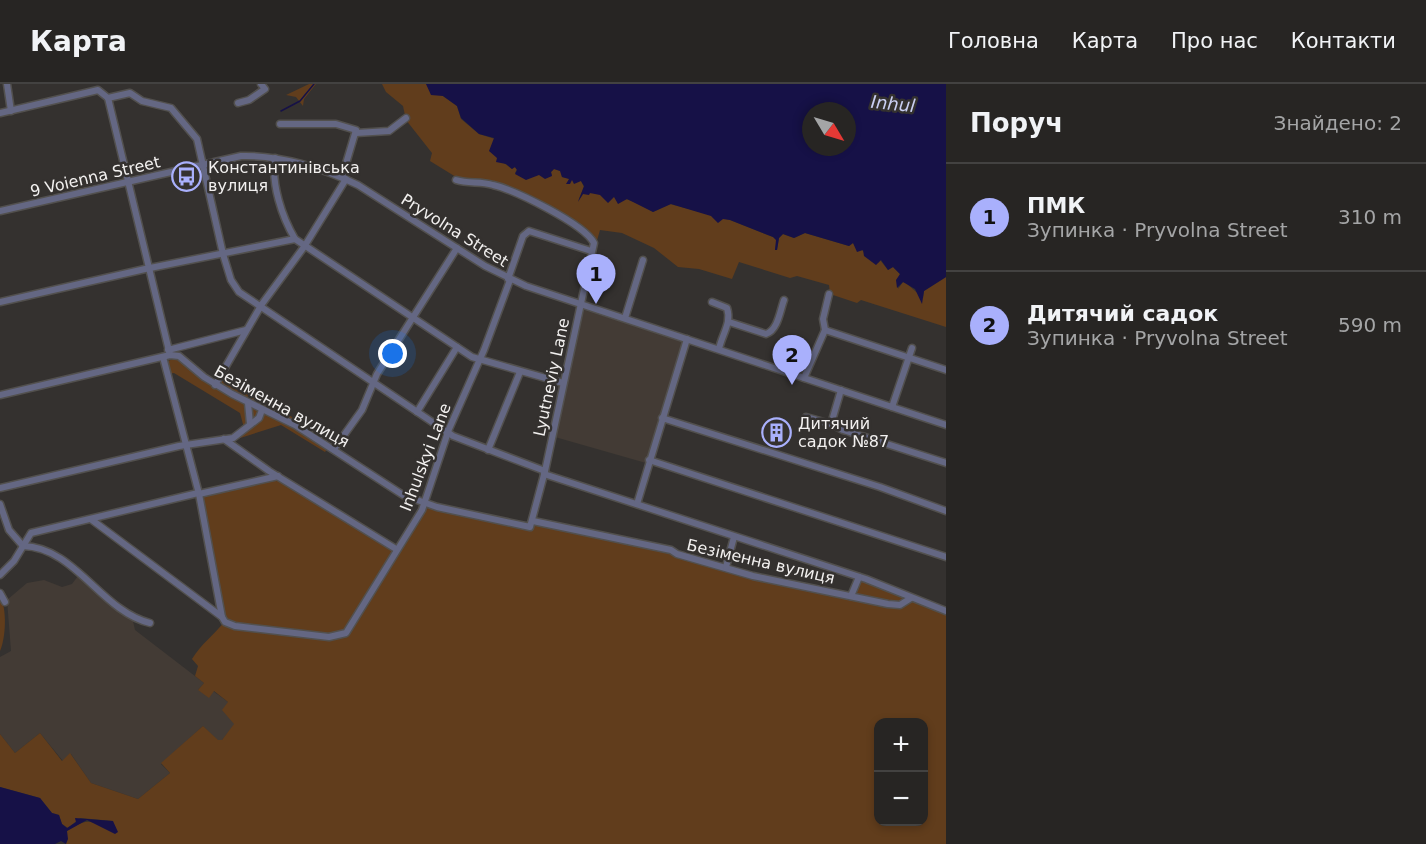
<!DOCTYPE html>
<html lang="uk">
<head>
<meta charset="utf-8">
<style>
  body { margin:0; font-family:"DejaVu Sans",sans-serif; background:#333130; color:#f1f3f6 }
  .controls { position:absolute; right:18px; bottom:18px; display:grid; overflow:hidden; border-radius:12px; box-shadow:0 3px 9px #0003 }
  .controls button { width:54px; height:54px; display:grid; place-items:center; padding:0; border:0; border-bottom:2px solid #434241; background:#272523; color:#f1f3f6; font:30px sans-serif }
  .compass { position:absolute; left:802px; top:18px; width:54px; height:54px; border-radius:50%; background:#272523; box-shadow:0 3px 9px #0003; rotate:128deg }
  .you { position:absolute; left:393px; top:270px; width:21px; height:21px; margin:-15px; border:4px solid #fff; border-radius:50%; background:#1a73e8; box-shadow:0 0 0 9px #1a73e833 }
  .badge { display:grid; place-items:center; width:39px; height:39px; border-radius:50%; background:#a9b0fc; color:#111; font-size:20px; font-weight:700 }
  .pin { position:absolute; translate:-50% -50px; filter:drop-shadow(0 2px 3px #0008) }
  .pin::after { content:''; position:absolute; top:32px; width:21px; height:18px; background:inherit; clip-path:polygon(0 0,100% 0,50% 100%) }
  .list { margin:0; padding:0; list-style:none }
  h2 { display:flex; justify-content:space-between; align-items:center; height:78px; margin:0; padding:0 24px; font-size:26px }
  h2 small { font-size:20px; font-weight:400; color:#a4a5a6 }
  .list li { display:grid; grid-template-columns:39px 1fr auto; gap:18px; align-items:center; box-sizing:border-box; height:108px; padding:0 24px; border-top:2px solid #434241 }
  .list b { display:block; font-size:22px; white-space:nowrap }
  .list p { margin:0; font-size:20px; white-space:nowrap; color:#a4a5a6 }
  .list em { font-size:20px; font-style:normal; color:#a4a5a6 }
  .map { position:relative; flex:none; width:946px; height:760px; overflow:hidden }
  header { display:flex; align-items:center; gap:36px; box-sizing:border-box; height:84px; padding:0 30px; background:#272523; border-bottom:2px solid #434241 }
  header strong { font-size:28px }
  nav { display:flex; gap:33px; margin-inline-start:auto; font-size:21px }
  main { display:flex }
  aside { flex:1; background:#272523 }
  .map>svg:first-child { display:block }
  .built { fill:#433b35 }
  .green { fill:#613d1c; fill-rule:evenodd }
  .water { fill:#161147; fill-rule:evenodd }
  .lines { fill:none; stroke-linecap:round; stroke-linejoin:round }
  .stream { stroke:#161147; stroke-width:1.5 }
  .minor-casing { stroke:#52504e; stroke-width:9 }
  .minor { stroke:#646783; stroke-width:6 }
  .labels { text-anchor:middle; stroke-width:5; stroke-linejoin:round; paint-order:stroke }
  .poi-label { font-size:16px; fill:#f2f0ef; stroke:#34312f; text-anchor:start }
  .street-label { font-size:16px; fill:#f2f0ef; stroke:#34312f }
  .water-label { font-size:18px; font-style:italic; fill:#cacff3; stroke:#34312f }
</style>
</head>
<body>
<header>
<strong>Карта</strong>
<nav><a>Головна</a><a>Карта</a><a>Про нас</a><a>Контакти</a></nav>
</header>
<main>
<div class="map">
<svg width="946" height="760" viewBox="0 0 946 760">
  <rect width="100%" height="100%" fill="#34312f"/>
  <g class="built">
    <polygon points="584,226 684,257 646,379 555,353"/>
    <polygon points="78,492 133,537 135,546 204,599 198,606 213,607 228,618 235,640 222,656 218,657 203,642 161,680 170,689 138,715 91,699 71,670 63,677 40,649 15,669 0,650 0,573 11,567 7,516 27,499 44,496 62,503 72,500"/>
  </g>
  <g class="green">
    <polygon points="309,0 316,0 304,15 303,22 296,13 286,11"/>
    <path d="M382 0H426L457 22 461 35 479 50 495 55 497 74 512 85 514 83 517 85 515 89 552 92 551 88 554 85 561 87 562 93 581 97 584 103 578 117 583 110C605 106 635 116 653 128L670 120 730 136 773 153 777 155 775 166H777L779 154 783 150 794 154 805 149 849 162 853 159 878 179 880 176 888 186 893 183 900 190 898 205 903 198 906 199 923 214 924 207 946 193V243L861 216 857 219 830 210 829 201 797 192 790 194 739 178 732 195 699 185 678 183 654 164 622 149 600 146 596 160 545 125 507 107 456 93 430 77 432 69 406 36 403 22 386 8Z"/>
    <polygon points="176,274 215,303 225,287 331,360 325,368 281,341 234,356 244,344 240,329 174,289 168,290 165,278"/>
    <path d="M274 394 281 395 399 467 425 423 428 422 533 441 537 439 888 521 911 516 946 529V760H66L67 747C82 738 86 734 102 742L113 737 80 734 68 744 62 740 59 731 52 729 40 714 0 703V650L15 669 40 649 62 677 70 669 91 699 138 715 170 689 161 679 203 642 218 656H222L234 640 222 626 228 618 214 607 209 614 198 606 204 599 195 592 198 582 192 575C201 560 214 551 225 537L201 413ZM878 638H924V738H878Z"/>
    <polygon points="860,496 907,515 899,521 855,511"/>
    <path d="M0 511C7 525 6 553 0 567Z"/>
  </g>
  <g class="water">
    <path d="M426 0H946V193L924 207 922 220 915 205 903 198 897 204 896 196 900 190 893 183 888 186 881 176 876 181 864 172 863 166 857 168 853 159 849 162 805 149 794 154 783 150 779 154 777 166H775L776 156 773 153 730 136 723 135 718 139 711 132 671 120 653 128 627 115 618 120 614 113 608 119 600 111 590 109 589 111 583 110 578 118 584 102 581 97 574 100 572 96 570 100H566L569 95 562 93 560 87 554 85 551 88 552 92 545 95 539 91 526 96 515 90 517 86 515 83 512 85 506 80 496 78 497 74 489 67 494 54 479 50 461 34 457 22 443 12 431 11ZM811 27H847V63H811Z"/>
    <polygon points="0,703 40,714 52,729 59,731 62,740 67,744 76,738 75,734 113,737 118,748 115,750 87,736 67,747 68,755 66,760 61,757 55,760 0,760"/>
  </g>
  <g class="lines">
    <polyline class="stream" points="281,27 300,17 314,0"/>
    <defs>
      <g id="minor">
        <polyline points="7,0 11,27"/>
        <polyline points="108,14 170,271"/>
        <polyline points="238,19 249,16 265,5 261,0"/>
        <polyline points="0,29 98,6 108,14 130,9 142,17 171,24 197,55 223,170 231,196 239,208 453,352 545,387"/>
        <polyline points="280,40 336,40 356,46 342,93"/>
        <polyline points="356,49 389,47 406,34"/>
        <path d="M275 74C271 100 282 133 295 155L472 273 563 299"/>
        <path d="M0 127 241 72C280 71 323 84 358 101L485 182 526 202 946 341"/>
        <polyline points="508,195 523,152 529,147 591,167"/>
        <polyline points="0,218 145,185 295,155"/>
        <path d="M712 218 727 224C732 239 722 250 719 265"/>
        <polyline points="625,234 643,176"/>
        <path d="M729 238 766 250C778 246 780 227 784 216"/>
        <polyline points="825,246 946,286"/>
        <polyline points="168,266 246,246"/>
        <polyline points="163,273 199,410 222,533"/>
        <polyline points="804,294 825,246 823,235 829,210"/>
        <polyline points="215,301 262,220 304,163 346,95"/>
        <polyline points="841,306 831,340 843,346 946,379"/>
        <path d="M0 311 170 271 179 272 204 293 232 310 295 341 403 411 437 423 530 443 545 387 594 159C584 140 515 106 493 101 480 97 469 100 456 96"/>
        <polyline points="248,319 250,340"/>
        <polyline points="892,323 912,264"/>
        <polyline points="417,328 457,263"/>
        <polyline points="806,333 831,340"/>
        <polyline points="662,334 880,403 946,427"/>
        <polyline points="224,355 269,387 396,465"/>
        <polyline points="334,365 362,326 377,290 457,164"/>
        <polyline points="488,366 520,288"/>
        <polyline points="649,376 946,473"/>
        <polyline points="544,390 866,495 946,527"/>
        <polyline points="0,404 179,362 233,354 259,334 262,326"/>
        <polyline points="199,410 278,392"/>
        <polyline points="0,420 9,446 23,462"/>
        <polyline points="637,420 687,255"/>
        <polyline points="92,436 222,533 225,538 235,542 329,553 346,549 422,426 449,345 484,266 510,196"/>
        <polyline points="533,437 671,466 677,470 753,492 888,520 900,521 911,514"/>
        <path d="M23 462C75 463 101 527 150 539"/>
        <polyline points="726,483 734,453"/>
        <polyline points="0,491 14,477 31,449 198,409"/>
        <polyline points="0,509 5,518"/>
        <polyline points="851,512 859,493"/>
      </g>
    </defs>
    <use href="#minor" class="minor-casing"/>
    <use href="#minor" class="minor"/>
  </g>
  <defs>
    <symbol id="bus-ring" viewBox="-11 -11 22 22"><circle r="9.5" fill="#34312f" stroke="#a9b0fc" stroke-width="1.5"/><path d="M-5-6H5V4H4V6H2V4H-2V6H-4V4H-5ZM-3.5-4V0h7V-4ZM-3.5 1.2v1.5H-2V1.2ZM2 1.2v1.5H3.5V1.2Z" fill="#a9b0fc"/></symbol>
    <symbol id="building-ring" viewBox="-11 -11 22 22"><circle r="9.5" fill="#34312f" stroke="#a9b0fc" stroke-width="1.5"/><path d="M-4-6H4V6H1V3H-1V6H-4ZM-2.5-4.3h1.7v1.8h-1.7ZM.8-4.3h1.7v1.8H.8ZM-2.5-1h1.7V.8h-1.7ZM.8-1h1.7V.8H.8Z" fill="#a9b0fc"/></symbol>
  </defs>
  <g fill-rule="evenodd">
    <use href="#bus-ring" x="170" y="76" width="33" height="33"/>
    <use href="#building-ring" x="760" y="332" width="33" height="33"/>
  </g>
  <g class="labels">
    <g class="poi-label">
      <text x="208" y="89">Константинівська<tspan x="208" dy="18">вулиця</tspan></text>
      <text x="798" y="345">Дитячий<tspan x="798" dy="18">садок №87</tspan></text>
    </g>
    <g class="street-label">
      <text transform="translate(95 92) rotate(-13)" y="6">9 Voienna Street</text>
      <text transform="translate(455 146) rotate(32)" y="6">Pryvolna Street</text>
      <text transform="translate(551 293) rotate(-78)" y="6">Lyutneviy Lane</text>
      <text transform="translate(282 322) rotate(29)" y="6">Безіменна вулиця</text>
      <text transform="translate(425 373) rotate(-69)" y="6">Inhulskyi Lane</text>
      <text transform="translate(761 477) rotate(13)" y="6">Безіменна вулиця</text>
    </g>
    <g class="water-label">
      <text transform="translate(893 20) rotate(6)" y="6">Inhul</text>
    </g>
  </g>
</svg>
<div class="controls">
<button>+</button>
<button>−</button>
</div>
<svg class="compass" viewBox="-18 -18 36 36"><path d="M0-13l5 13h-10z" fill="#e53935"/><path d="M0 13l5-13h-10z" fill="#a4a5a6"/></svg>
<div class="you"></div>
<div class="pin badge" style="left:596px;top:220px">1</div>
<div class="pin badge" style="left:792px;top:301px">2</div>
</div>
<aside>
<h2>Поруч<small>Знайдено: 2</small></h2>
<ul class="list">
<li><span class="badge">1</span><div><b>ПМК</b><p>Зупинка · Pryvolna Street</p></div><em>310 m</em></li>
<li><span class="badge">2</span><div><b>Дитячий садок</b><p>Зупинка · Pryvolna Street</p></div><em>590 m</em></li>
</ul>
</aside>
</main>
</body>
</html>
